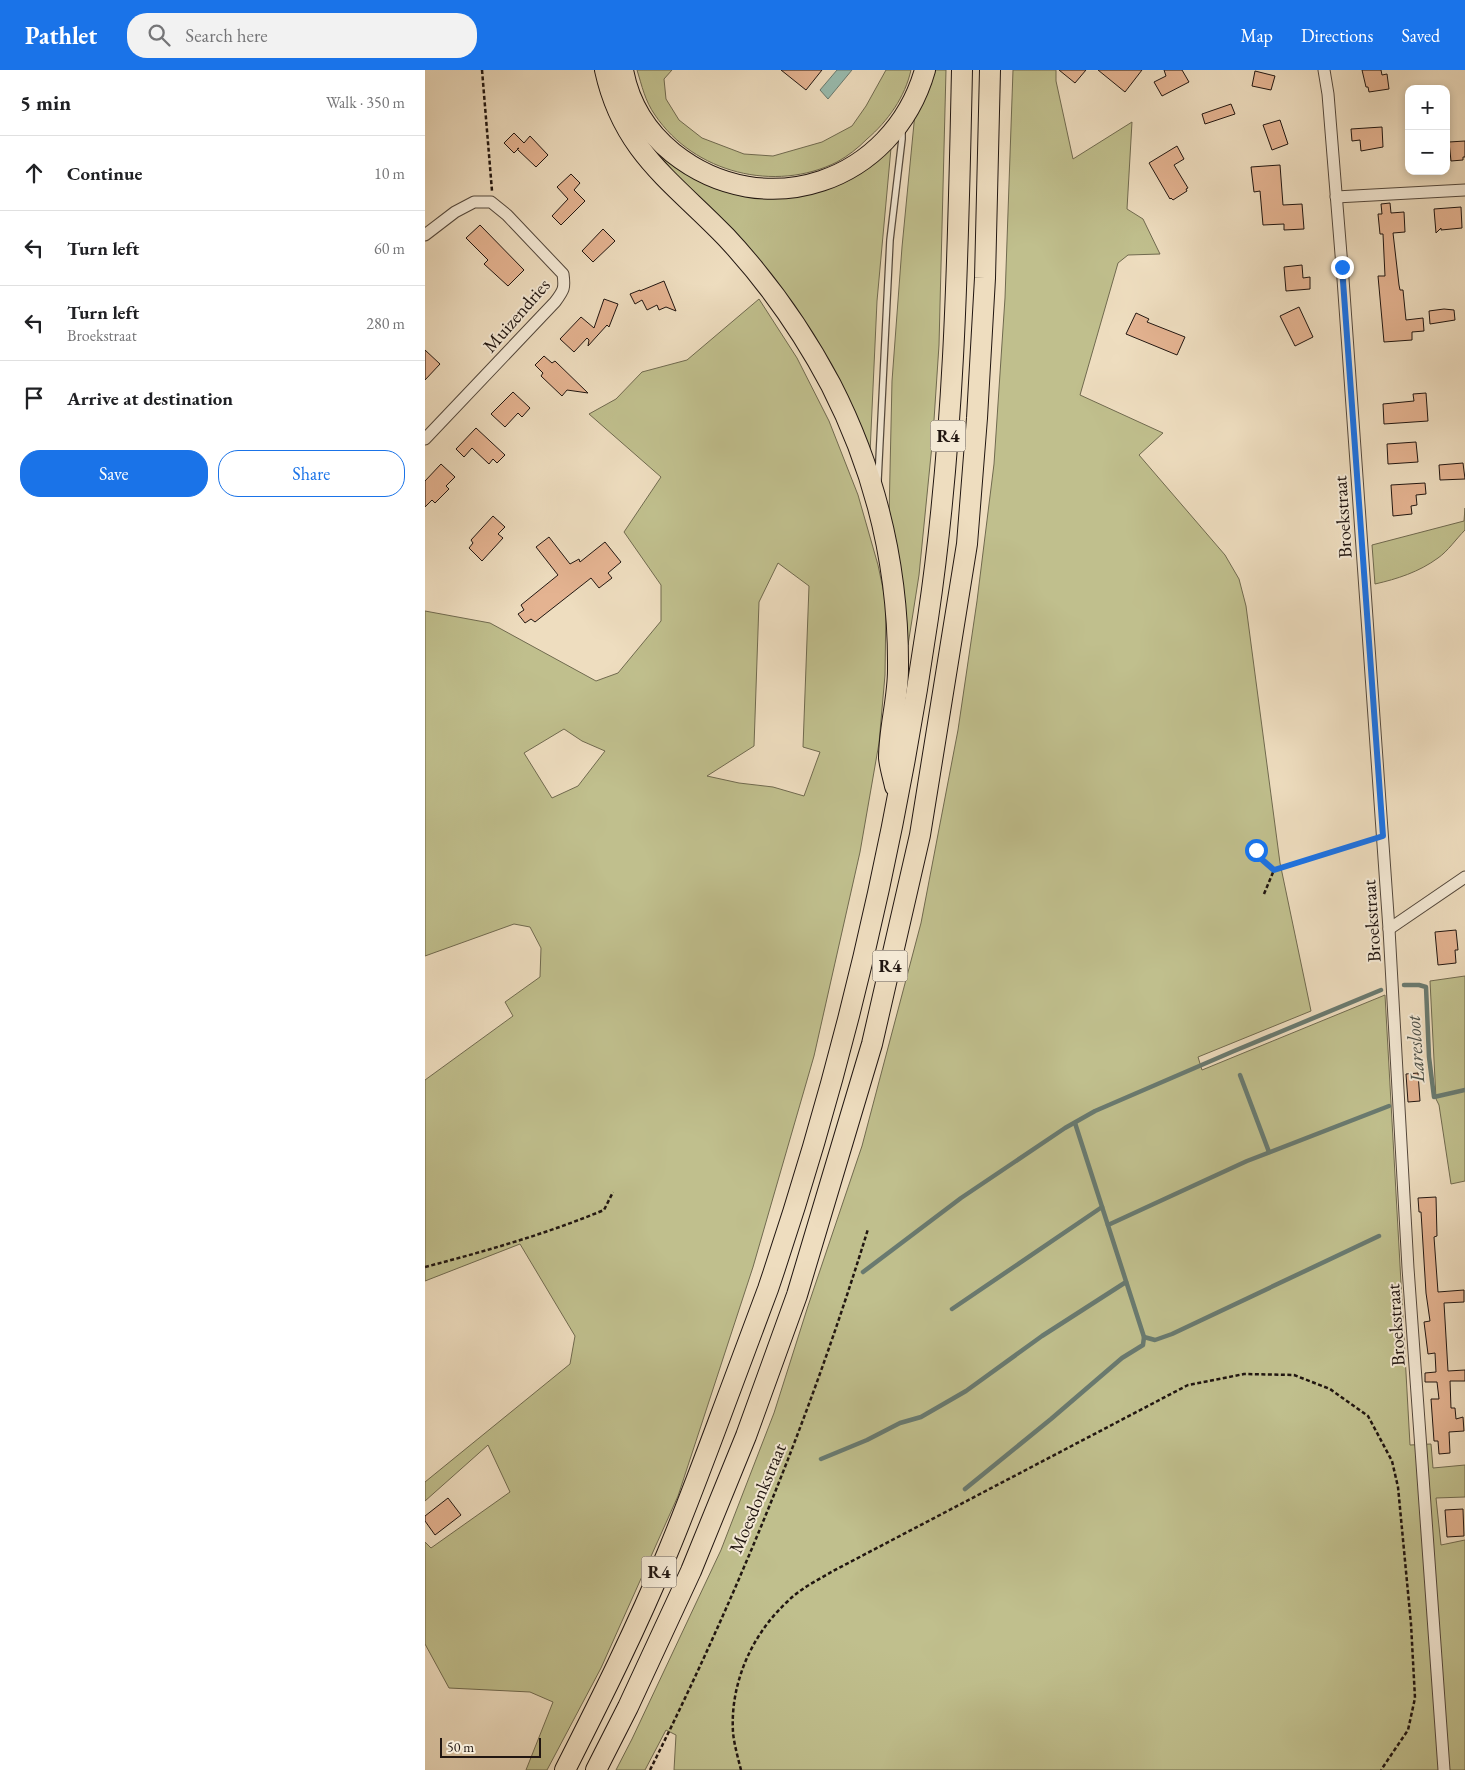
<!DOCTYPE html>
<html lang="en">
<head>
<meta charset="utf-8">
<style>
  body { margin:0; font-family:"EB Garamond",serif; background:#f2f2f2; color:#202124 }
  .controls { position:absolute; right:15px; top:15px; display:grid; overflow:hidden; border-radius:10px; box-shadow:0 2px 8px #0003 }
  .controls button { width:45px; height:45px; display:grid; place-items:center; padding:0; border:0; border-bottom:1px solid #e0e0e0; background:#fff; color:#202124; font:25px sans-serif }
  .scale { position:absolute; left:15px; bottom:12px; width:101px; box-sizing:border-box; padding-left:5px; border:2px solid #211611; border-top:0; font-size:14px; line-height:18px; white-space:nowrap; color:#211611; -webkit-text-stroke:4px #f4e9d5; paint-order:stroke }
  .stop { position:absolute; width:15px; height:15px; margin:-11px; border:4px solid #1a73e8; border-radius:50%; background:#fff }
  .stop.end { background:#1a73e8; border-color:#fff; box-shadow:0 1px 5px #0008 }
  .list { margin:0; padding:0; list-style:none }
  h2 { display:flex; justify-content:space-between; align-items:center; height:65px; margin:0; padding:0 20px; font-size:21px }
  h2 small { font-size:16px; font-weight:400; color:#757577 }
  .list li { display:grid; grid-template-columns:32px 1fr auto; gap:15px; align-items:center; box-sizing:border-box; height:75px; padding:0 20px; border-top:1px solid #e0e0e0 }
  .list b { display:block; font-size:19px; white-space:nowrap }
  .list p { margin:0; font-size:16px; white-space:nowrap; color:#757577 }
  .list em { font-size:16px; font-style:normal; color:#757577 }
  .actions { display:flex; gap:10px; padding:15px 20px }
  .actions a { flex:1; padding:11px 0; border:1px solid #1a73e8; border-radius:20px; text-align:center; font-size:18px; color:#1a73e8 }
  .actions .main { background:#1a73e8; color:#fff }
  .icon { flex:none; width:28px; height:28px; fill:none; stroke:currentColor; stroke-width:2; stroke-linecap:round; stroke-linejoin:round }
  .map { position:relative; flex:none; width:1040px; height:1700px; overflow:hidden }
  header { display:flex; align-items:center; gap:30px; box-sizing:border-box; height:70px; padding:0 25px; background:#1a73e8; color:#fff }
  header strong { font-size:24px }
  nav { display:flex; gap:28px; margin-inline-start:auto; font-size:18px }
  .search { width:350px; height:45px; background:#f2f2f2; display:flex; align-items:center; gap:12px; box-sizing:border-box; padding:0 18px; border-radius:20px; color:#757577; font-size:19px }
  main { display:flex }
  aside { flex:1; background:#fff }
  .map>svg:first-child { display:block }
  .green { fill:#c0bf8d; stroke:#706a4f; fill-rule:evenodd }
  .water { fill:#99bcaf; stroke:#697a70 }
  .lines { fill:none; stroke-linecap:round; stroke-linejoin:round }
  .stream { stroke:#697a70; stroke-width:4.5 }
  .building { fill:#e4b391; stroke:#211611 }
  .service-casing { stroke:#54483c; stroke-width:8 }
  .minor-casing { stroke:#54483c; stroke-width:13 }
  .motorway-casing { stroke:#211611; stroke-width:22 }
  .path { stroke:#211611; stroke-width:2.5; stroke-dasharray:4 2.5; stroke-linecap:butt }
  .service { stroke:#f4e9d5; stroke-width:5.5 }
  .minor { stroke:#f4e9d5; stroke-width:11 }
  .motorway { stroke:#eeddbf; stroke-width:20 }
  .route { stroke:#1a73e8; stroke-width:6 }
  .labels { text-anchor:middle; stroke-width:4; stroke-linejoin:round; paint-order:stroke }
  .shield { fill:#f4e9d5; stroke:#60554c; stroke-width:1 }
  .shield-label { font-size:18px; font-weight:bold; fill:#211611 }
  .street-label { font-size:19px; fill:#211611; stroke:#f4e9d5 }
  .water-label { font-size:20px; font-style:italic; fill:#4b5048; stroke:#f4e9d5 }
</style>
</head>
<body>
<header>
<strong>Pathlet</strong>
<div class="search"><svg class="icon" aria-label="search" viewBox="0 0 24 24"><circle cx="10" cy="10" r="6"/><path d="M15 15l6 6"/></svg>Search here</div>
<nav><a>Map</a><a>Directions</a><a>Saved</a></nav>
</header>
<main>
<aside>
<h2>5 min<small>Walk · 350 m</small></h2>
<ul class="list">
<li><svg class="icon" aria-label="ahead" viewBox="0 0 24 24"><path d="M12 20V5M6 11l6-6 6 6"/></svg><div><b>Continue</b></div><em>10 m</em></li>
<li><svg class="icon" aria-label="left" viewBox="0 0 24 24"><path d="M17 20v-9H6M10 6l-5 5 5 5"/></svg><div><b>Turn left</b></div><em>60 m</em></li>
<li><svg class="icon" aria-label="left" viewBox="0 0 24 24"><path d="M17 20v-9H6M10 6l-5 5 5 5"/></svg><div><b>Turn left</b><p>Broekstraat</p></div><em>280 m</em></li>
<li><svg class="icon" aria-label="arrive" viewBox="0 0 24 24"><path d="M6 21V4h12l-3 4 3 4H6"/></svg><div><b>Arrive at destination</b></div></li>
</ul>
<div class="actions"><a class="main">Save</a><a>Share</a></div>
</aside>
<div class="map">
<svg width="1040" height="1700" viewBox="0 0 1040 1700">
  <rect width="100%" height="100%" fill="#eeddbf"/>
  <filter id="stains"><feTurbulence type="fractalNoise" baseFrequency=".004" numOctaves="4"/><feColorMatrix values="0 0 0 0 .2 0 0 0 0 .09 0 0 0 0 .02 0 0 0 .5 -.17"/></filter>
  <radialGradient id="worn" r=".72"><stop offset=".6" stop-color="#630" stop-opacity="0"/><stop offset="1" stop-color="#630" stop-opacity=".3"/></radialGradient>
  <g class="green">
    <path d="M212 0H247L239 9 241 29 254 50 277 68 319 84 348 86 397 72 427 56 441 36 461 0H486C480 27 463 51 442 69 433 78 423 86 412 92 350 123 269 103 230 45 220 31 217 16 212 0Z"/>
    <polygon points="508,0 521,0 514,275 508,365 494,505 483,575 481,575 464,447 467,311 477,177 490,43"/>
    <polygon points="588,0 631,0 631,11 648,89 707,52 702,139 718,149 735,184 703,185 693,193 655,325 738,363 714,385 800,485 814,509 821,536 855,793 886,941 773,987 777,1000 960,925 985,1375 1006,1374 1008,1398 1040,1395 1040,1427 1011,1428 1016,1475 1040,1470 1040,1700 249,1700 251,1665 241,1660 220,1700 191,1700 207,1669 296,1480 349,1343 383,1236 437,1076 496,853 533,660 552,531 569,394 580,228"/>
    <polygon points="205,39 302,121 325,127 351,128 466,78 452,231 445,383 412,310 227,83"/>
    <path d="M334 229 372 288 404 351 433 425 453 495 461 533 460 605 454 673 435 782 389 986 328 1197 253 1426 176 1598 122 1700H101L128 1632 105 1622 24 1618 0 1574V1472L6 1478 85 1422 63 1375 0 1431V1412L145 1294 150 1266 95 1174 0 1211V1010L88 946 80 932 115 907 116 878 105 857 89 854 0 886V541L65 553 171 611 193 603 236 551V515L199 462 236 407 164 344 191 329 217 302 262 290ZM353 493 384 516 378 677 395 682 379 726 348 717 314 713 282 706 329 676 334 532ZM139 659 157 671 180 681 153 716 127 728 99 683Z"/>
    <path d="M1040 438V460C1031 469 1023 481 1013 488 994 502 972 509 950 514L947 475 1039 451Z"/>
    <polygon points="1040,906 1040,1111 1026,1114 1014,1035 1011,1029 1005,911"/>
  </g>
  <polygon class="water" points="412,0 427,0 403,29 395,20"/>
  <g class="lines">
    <g class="stream">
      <polyline points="979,915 994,915 1001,917 1004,987 1009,1027 1040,1020"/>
      <polyline points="815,1005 844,1082"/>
      <polyline points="683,1155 822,1091 964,1036"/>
      <polyline points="438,1202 536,1128 640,1058 670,1041 809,981 956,920"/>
      <polyline points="527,1239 677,1137"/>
      <polyline points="719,1267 730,1270 747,1264 954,1166"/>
      <polyline points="396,1389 442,1370 475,1353 496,1347 541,1321 617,1266 701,1212"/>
      <polyline points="540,1419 626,1349 697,1288 718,1275 719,1267 650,1053"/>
    </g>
  </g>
  <g class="building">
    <polygon points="356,0 397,0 381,20"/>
    <polygon points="634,0 661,0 650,13"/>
    <polygon points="673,0 717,0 700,22"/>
    <polygon points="739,0 757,0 764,12 737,26 729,12 741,6"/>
    <polygon points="937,0 956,0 957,5 962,4 964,19 944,22 943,17 941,17"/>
    <polygon points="830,1 850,6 846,20 827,16"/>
    <polygon points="806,34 810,44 780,54 777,44"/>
    <polygon points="855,50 863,74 847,80 838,55"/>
    <polygon points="957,57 958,77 936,81 935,70 927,71 926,59"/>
    <polygon points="89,63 99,73 105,66 123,85 111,97 92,79 94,78 89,83 79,73"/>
    <polygon points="1040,71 1040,87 1038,87 1038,90 1026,91 1024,72"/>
    <polygon points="752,76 759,89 749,95 763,118 761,119 762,121 748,130 746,128 745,129 724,93"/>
    <polygon points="855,95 858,135 877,134 879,159 859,160 859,154 838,155 835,121 829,122 826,97"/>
    <polygon points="146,104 155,113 149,120 160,131 136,155 127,146 143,129 132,117"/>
    <polygon points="965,133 966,143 979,142 980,162 968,163 974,215 975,220 978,220 981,250 998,248 999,261 987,262 987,270 959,272 953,206 960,206 958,164 955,164 953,144 957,144 956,134"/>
    <polygon points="1036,137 1037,158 1016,160 1016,158 1011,163 1009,139"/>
    <polygon points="55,155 99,200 83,216 59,194 63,190 41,168"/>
    <polygon points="178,159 190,171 168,192 157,181"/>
    <polygon points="877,195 878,208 885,207 885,219 861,221 859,197"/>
    <polygon points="239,211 251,241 241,237 234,240 232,235 222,240 217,230 210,234 205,224 215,220 215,221"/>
    <polygon points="179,229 193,234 184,257 182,255 163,276 164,270 162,268 149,282 135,269 156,247 169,258"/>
    <polygon points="874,237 888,267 870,276 855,246"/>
    <polygon points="1019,239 1029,240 1030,250 1005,254 1004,241"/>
    <polygon points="711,243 724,249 722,252 760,267 752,285 701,264"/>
    <polygon points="0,280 15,294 0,310"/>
    <polygon points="119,286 127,293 130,291 163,323 142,320 137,326 116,306 118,303 110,295"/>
    <polygon points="88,322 105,338 97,347 93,343 80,357 66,344"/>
    <polygon points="1001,323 1003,351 959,354 958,334 989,331 988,324"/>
    <polygon points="51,358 80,385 72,393 68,389 64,394 47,378 39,387 31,379"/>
    <polygon points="991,372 993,392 963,394 962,374"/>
    <polygon points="1038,393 1040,409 1015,410 1014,395"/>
    <polygon points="16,394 30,407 21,416 24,419 10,433 7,430 0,437 0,411"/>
    <polygon points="1000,413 1001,424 991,425 992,435 986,436 987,444 968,446 966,415"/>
    <polygon points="68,446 80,457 73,464 78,468 57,491 44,478 48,473 46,470"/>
    <polygon points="124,467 145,494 154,489 155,492 180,472 196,492 183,503 187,508 174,518 166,508 110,552 106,549 100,553 93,544 99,540 96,535 133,505 111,477"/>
    <polygon points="1031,860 1033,880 1030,880 1031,893 1013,895 1010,862"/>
    <polygon points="993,1003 995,1031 983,1032 981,1004"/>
    <polygon points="1011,1127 1012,1166 1009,1167 1013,1222 1039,1220 1039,1232 1019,1233 1023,1301 1040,1300 1040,1311 1025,1311 1026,1338 1030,1338 1031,1349 1038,1347 1039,1361 1024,1362 1025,1383 1014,1384 1013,1371 1009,1371 1006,1329 1014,1329 1012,1312 1000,1312 1000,1303 1011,1302 1010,1283 1003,1284 999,1252 1005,1251 1001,1223 996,1142 994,1142 993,1128"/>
    <polygon points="23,1428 36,1445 10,1465 0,1451 0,1446"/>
    <polygon points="1038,1439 1039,1466 1022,1467 1020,1440"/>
  </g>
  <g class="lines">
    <defs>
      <polyline id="service" points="453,410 465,170 477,69 477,58"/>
      <g id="minor">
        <polyline points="899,0 903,24 918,209 964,859 983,1198 1019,1700"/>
        <polyline points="911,127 1040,120"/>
        <path d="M0 165 30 142 49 132H66L82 145 138 204C140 218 139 220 130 232L0 369"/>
        <polyline points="964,859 1040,807"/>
      </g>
      <g id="motorway">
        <path d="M180 0C198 82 247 111 301 167 342 211 378 262 406 315 452 405 474 499 473 600 473 629 464 659 464 688 465 697 468 707 470 716"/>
        <path d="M198 0C204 33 222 62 248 83 340 156 468 112 500 0"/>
        <path d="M140 1700C176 1629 212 1557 242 1484 265 1429 285 1374 306 1318 318 1285 331 1252 343 1219 417 1001 470 775 503 548 530 366 533 183 537 0"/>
        <polyline points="171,1700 203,1637 266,1501 321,1366 372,1225 447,974 495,765 542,474 552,348 560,208 565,0"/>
      </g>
    </defs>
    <use href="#service" class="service-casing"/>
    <use href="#minor" class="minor-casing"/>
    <use href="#motorway" class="motorway-casing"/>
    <g class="path">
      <polyline points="57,0 67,121"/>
      <polyline points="831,781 834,787 849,800"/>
      <polyline points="839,824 849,800 946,769"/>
      <path d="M0 1197C61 1181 121 1164 179 1140L188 1122"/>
      <path d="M225 1700C312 1526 386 1345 443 1159"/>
      <path d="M316 1700C313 1688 309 1674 308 1662 305 1613 327 1564 363 1531 376 1518 393 1510 408 1501L763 1315 819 1304 869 1305 905 1319 943 1346 967 1391 973 1417 986 1554 990 1628 983 1660 956 1700"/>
    </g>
    <use href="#service" class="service"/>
    <use href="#minor" class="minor"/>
    <use href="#motorway" class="motorway"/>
  </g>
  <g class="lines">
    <polyline class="route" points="831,780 834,787 849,800 958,766 917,197"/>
  </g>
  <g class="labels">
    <g class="shield">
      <rect x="505.5" y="350.5" width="35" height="31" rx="4"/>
      <rect x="447.5" y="880.5" width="35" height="31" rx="4"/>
      <rect x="216.5" y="1486.5" width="35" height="31" rx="4"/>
    </g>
    <g class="shield-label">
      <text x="523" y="372">R4</text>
      <text x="465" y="902">R4</text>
      <text x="234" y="1508">R4</text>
    </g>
    <g class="street-label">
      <text transform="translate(91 245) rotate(-49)" y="7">Muizendries</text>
      <text transform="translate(917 447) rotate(-94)" y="7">Broekstraat</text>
      <text transform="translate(946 851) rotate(-94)" y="7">Broekstraat</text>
      <text transform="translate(970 1255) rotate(-94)" y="7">Broekstraat</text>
      <text transform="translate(332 1428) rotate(-67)" y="7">Moesdonkstraat</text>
    </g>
    <g class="water-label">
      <text transform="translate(990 979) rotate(-94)" y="7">Laresloot</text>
    </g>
  </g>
  <rect width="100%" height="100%" filter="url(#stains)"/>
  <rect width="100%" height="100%" fill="url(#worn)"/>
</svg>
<div class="controls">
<button>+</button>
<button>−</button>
</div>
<div class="scale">50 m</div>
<div class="stop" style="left:831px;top:780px"></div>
<div class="stop end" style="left:917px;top:197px"></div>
</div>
</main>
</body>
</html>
